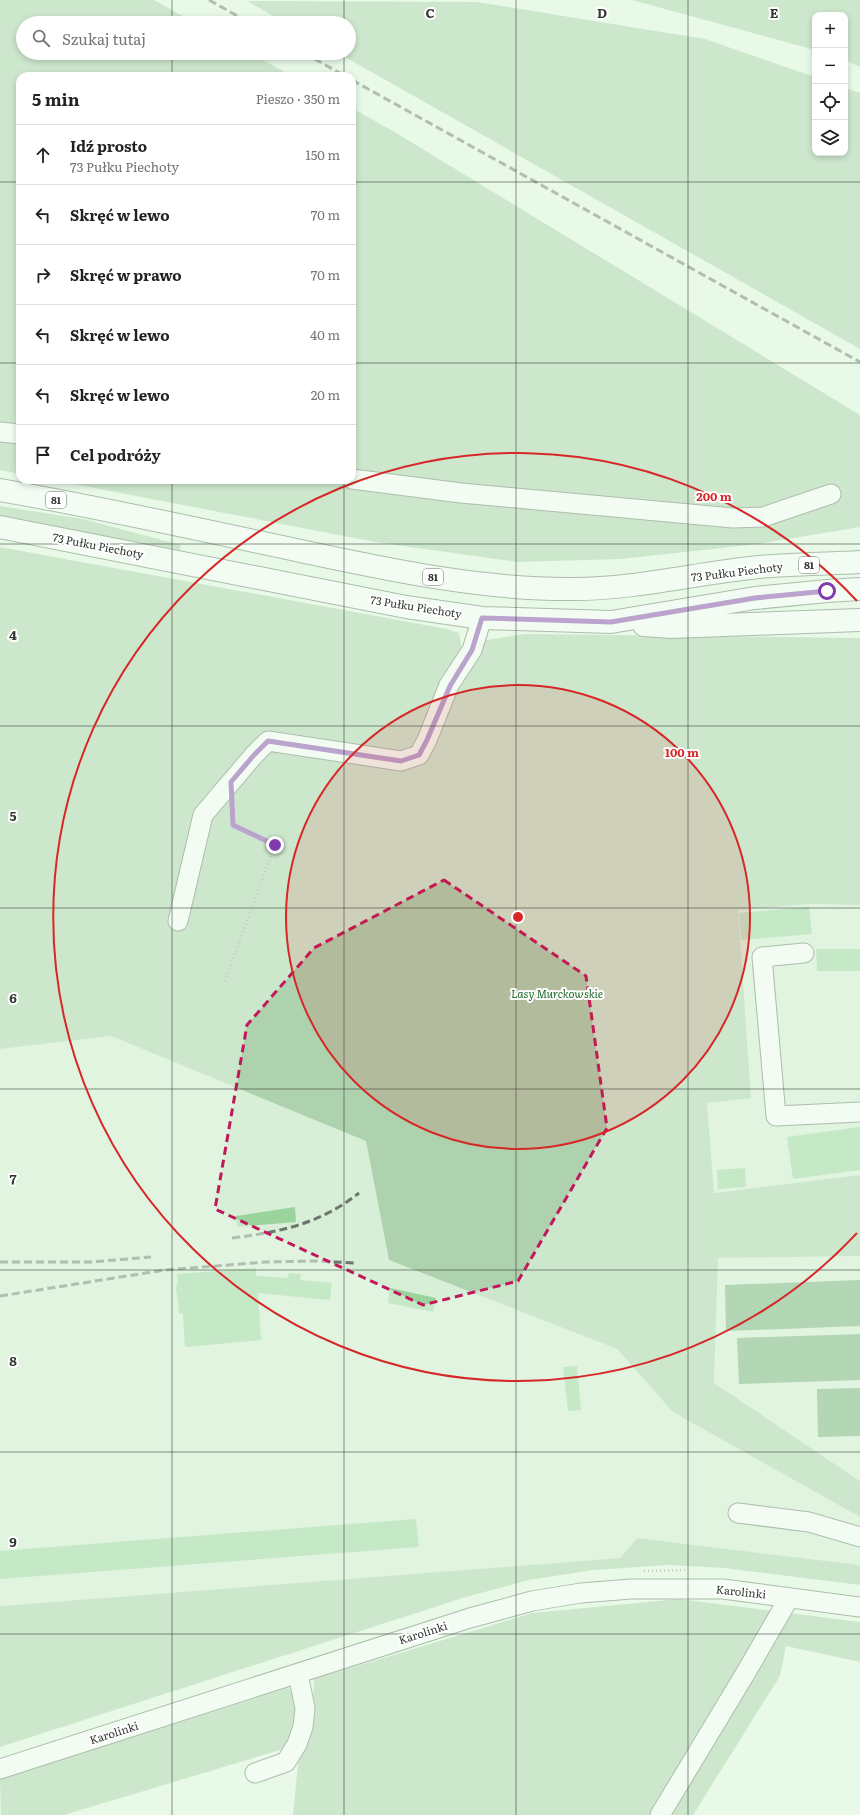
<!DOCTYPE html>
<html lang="pl">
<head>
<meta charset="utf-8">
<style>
  body { margin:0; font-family:Literata,serif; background:#f2f2f2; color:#222 }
  .controls { position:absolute; right:12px; top:12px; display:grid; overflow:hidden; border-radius:8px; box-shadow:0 2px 6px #0003 }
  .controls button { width:36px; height:36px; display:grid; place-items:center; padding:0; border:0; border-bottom:1px solid #e0e0e0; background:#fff; color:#222; font:20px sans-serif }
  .stop { position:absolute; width:12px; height:12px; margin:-9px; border:3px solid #833aac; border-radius:50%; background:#fff }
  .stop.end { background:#833aac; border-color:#fff; box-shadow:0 1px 4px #0008 }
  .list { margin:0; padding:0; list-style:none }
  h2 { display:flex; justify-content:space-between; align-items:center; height:52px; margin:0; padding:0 16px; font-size:17px }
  h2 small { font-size:13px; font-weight:400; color:#767676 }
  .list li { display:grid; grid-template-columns:26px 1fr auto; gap:12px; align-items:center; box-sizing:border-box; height:60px; padding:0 16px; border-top:1px solid #e0e0e0 }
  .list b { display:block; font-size:15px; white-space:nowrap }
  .list p { margin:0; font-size:13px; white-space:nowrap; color:#767676 }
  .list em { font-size:13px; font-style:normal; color:#767676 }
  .icon { flex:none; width:22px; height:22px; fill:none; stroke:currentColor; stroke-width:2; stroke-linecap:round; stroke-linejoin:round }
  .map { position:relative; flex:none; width:860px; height:1815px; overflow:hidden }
  .search { position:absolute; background:#fff; box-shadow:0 2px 6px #0003; left:16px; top:16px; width:340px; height:44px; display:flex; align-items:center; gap:10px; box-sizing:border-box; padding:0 14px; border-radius:22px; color:#767676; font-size:15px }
  .panel { position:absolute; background:#fff; box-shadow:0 2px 6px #0003; left:16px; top:72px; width:340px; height:412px; border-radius:12px }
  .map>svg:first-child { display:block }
  .built { fill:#d7eed7 }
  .green { fill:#aed1ae }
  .water { fill:#74aa76 }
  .building { fill:#9bd39d }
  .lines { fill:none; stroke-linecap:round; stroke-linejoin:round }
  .minor-casing { stroke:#657465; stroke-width:21 }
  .major-casing { stroke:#657465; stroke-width:24 }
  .path { stroke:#8d998d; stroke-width:2.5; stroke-dasharray:1 3; stroke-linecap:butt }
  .minor { stroke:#fff; stroke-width:19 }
  .major { stroke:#fff; stroke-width:22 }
  .rail { stroke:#6d786d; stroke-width:3; stroke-dasharray:8 4; stroke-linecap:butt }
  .route { stroke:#833aac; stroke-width:5 }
  .marked { fill:none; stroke:#c2185b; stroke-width:3; stroke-dasharray:8 5; stroke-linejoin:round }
  .grid { fill:none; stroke:#303730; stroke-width:1; stroke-opacity:0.55 }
  .ring { fill:none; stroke:#d62828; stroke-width:2 }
  .labels { text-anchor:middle; stroke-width:4; stroke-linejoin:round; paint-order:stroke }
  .shield { fill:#fff; stroke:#6e736e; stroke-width:1 }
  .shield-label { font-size:10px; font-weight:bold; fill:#303730 }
  .street-label { font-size:11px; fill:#303730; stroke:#fff }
  .park-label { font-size:11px; font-style:italic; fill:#1b6826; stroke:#fff }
  .grid-label { font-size:13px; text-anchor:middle; font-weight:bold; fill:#303730; stroke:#fff; stroke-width:4; stroke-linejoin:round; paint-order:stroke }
  .centre { fill:#d62828; stroke:#fff; stroke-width:2 }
  .ring-label { font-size:12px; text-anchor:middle; font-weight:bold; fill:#d62828; stroke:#fff; stroke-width:4; stroke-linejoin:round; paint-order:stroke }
</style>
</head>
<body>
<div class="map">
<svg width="860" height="1815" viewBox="0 0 860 1815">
  <rect width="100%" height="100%" fill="#e8f9e8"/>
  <g class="built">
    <polygon points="809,904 860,905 860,1175 714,1193 707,1103 751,1097 737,910"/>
    <polygon points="111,1036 366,1141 389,1260 617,1349 674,1412 860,1517 860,1565 637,1538 620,1558 0,1606 0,1049"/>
    <polygon points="860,1256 860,1481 714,1384 718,1258"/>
  </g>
  <g class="green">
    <polygon points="0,0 154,0 195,23 23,23 23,53 250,53 292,76 20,76 20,474 0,470"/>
    <polygon points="632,0 860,0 860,67 845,60 845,15 815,15 815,50"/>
    <polygon points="247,1 477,2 705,39 815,77 815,153 845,153 845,88 860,93 860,349 338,53 349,53 349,23 285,23"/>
    <polygon points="352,108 393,131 860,415 860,527 758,544 621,559 518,562 375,542 53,480 352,480"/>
    <polygon points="0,506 83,519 181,545 180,550 0,517"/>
    <polygon points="0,547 447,629 459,633 462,650 443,679 462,683 486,640 525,634 860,638 860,905 809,904 738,910 751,1098 707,1103 714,1193 860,1175 860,1256 718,1258 714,1383 860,1481 860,1517 673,1412 617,1349 389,1260 366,1141 111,1036 0,1049"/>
    <polygon points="637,1538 860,1565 860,1585 724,1568 669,1565 594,1570 529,1580 466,1597 0,1747 0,1606 620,1558"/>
    <polygon points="679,1599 860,1622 860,1662 786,1646 780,1676 693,1815 293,1815 300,1743 312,1724 314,1679 532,1613"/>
    <polygon points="288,1688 293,1690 295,1696 296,1732 290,1747 64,1815 1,1815 0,1779"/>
  </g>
  <g class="water">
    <polygon points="860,1280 860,1326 726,1331 725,1285"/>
    <polygon points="860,1334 860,1380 739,1384 737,1338"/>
    <polygon points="860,1388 860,1436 818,1437 817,1389"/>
  </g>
  <g class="building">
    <polygon points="809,907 812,934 741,940 739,913"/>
    <polygon points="816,949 860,949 860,971 817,971"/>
    <polygon points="860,1127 860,1170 793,1179 787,1137"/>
    <polygon points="745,1168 746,1187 718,1189 717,1170"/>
    <polygon points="295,1207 296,1222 237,1227 236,1216"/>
    <polygon points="256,1268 256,1276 288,1278 289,1273 301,1274 300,1280 332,1283 330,1300 258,1293 261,1340 185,1347 183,1314 179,1313 176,1287 178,1283 177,1274"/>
    <polygon points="390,1288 436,1298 433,1312 388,1303"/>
    <polygon points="577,1366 581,1410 568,1411 563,1367"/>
    <polygon points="416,1519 419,1547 0,1579 0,1551"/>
  </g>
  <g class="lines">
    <defs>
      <g id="minor">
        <polyline points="0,432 20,434"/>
        <polyline points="352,479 461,493 733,518 763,517 831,494"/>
        <polyline points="178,921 203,815 254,755 268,741 401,761 419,755 427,740 449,685 472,650 482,618"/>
        <polyline points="804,953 762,957 776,1116 860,1112"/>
        <polyline points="738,1513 809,1522 860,1537"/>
        <polyline points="0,1769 470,1618 532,1601 581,1593 631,1589 723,1589 860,1607"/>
        <polyline points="255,1773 286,1762 297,1744 303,1727 305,1708 298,1674"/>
        <polyline points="660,1815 745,1674 789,1598"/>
      </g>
      <g id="major">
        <path d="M0 490C99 507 197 529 296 550 386 569 481 590 573 589 636 589 697 573 759 567 793 564 827 564 860 562"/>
        <polyline points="0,527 406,607 482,618 611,622 755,598 827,591 860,589"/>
        <polyline points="644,625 671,627 860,620"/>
      </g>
    </defs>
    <use href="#minor" class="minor-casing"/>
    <use href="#major" class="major-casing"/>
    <g class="path">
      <polyline points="225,981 275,845 233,825 232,807"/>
      <polyline points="644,1571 687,1570"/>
    </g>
    <use href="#minor" class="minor"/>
    <use href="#major" class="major"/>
    <g class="rail">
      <polyline points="209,0 250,23"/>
      <polyline points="304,53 345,76"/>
      <polyline points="352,80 860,362"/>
      <path d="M232 1238C280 1232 320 1224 359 1193"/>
      <polyline points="0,1262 91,1262 151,1257"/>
      <polyline points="0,1296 165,1270 266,1262 314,1261 355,1263"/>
    </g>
  </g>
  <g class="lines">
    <polyline class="route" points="275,845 233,825 231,782 254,755 268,741 401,761 419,755 427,740 450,686 472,650 482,618 611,622 755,598 827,591"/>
  </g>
  <path d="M0 0H860V1815H0ZM444 880 586 976 607 1128 518 1281 423 1305 215 1209 247 1025 314 948Z" fill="#e8f9e8" fill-opacity=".55" fill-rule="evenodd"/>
  <path class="marked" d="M444 880 586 976 607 1128 518 1281 423 1305 215 1209 247 1025 314 948Z"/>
  <path class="grid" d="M172 0V23M344 0V23M516 0V1815M688 0V1815M172 53V76M344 53V76M0 182H20M352 182H860M0 363H20M352 363H860M172 480V1815M344 480V1815M0 544H860M0 726H860M0 908H860M0 1089H860M0 1270H860M0 1452H860M0 1634H860"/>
  <circle cx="518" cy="917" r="232" fill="#d62828" fill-opacity=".12"/>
  <g class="ring">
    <circle cx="518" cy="917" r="232"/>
    <path d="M857 1233A464 464 0 1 1 857 601"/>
  </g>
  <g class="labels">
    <g class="shield">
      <rect x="46" y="492" width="20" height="16" rx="3"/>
      <rect x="799" y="557" width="20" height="16" rx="3"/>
      <rect x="423" y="569" width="20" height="16" rx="3"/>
    </g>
    <g class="shield-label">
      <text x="56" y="504">81</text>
      <text x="809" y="569">81</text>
      <text x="433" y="581">81</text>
    </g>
    <g class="street-label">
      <text transform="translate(98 546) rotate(11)" y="4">73 Pułku Piechoty</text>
      <text transform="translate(737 572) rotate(-7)" y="4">73 Pułku Piechoty</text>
      <text transform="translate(416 607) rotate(9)" y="4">73 Pułku Piechoty</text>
      <text transform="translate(741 1592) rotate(6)" y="4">Karolinki</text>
      <text transform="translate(423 1633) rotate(-18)" y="4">Karolinki</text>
      <text transform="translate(114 1733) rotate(-18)" y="4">Karolinki</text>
    </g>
    <g class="park-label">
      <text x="557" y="998">Lasy Murckowskie</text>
    </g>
  </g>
  <g class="grid-label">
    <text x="430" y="18">C</text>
    <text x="602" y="18">D</text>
    <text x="774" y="18">E</text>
    <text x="13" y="640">4</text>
    <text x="13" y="821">5</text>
    <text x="13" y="1003">6</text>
    <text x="13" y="1184">7</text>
    <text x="13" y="1366">8</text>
    <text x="13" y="1547">9</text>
  </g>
  <circle cx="518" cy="917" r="6" class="centre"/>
  <g class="ring-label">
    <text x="714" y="501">200 m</text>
    <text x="682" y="757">100 m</text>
  </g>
</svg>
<div class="controls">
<button>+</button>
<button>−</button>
<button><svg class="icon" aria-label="locate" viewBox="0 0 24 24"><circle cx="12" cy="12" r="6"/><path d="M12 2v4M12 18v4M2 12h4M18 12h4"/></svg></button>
<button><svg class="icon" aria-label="layers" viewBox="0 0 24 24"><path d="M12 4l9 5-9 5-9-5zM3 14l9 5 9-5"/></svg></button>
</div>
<div class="stop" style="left:827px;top:591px"></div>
<div class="stop end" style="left:275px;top:845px"></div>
<div class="search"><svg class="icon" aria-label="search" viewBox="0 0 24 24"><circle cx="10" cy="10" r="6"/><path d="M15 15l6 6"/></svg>Szukaj tutaj</div>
<section class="panel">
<h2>5 min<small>Pieszo · 350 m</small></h2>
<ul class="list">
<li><svg class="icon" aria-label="ahead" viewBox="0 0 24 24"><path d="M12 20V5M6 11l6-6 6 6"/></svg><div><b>Idź prosto</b><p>73 Pułku Piechoty</p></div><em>150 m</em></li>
<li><svg class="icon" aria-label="left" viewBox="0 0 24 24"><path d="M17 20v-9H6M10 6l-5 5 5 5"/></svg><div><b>Skręć w lewo</b></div><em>70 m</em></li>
<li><svg class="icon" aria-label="right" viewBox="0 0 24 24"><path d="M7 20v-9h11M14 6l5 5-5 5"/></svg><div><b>Skręć w prawo</b></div><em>70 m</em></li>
<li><svg class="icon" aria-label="left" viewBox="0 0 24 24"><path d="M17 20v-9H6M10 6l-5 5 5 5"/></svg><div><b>Skręć w lewo</b></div><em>40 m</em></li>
<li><svg class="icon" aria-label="left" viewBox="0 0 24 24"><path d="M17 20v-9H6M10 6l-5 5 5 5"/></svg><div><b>Skręć w lewo</b></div><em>20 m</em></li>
<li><svg class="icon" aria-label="arrive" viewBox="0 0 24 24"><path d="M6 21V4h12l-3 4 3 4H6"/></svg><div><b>Cel podróży</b></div></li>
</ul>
</section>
</div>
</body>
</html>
